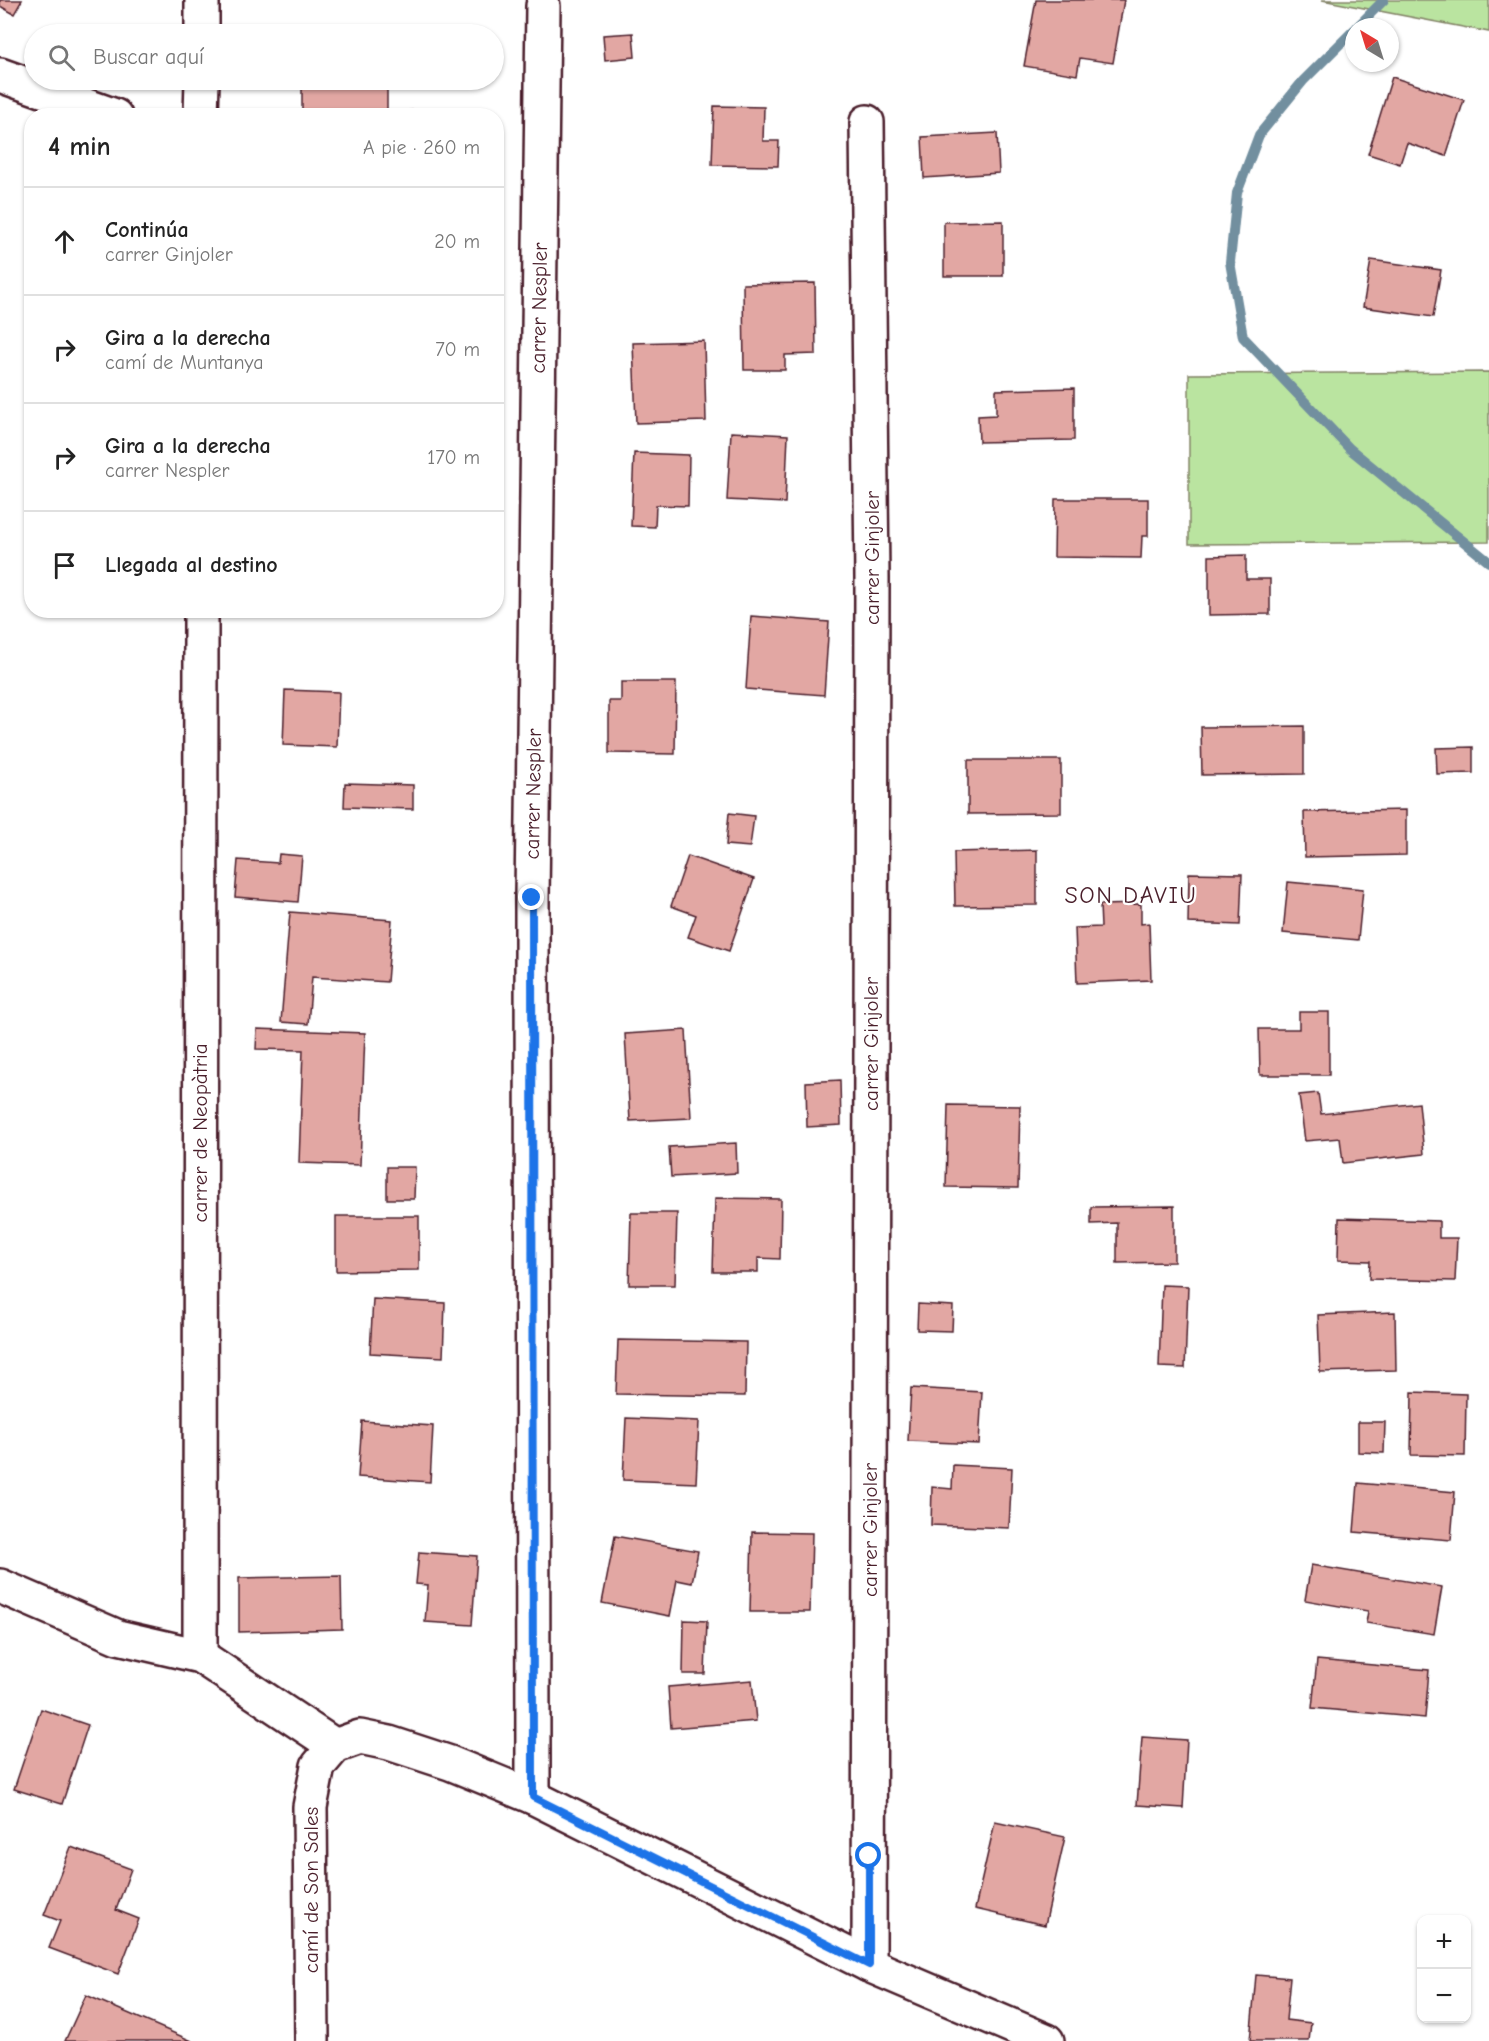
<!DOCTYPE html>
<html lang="es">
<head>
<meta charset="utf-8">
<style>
  body { margin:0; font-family:"Comic Neue",sans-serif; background:#f6f6f6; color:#222 }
  .controls { position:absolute; right:18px; bottom:18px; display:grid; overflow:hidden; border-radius:12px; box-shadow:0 2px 4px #0004 }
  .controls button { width:54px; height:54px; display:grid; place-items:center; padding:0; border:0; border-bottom:2px solid #e0e0e0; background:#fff; color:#222; font:30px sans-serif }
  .compass { position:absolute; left:1345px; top:18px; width:54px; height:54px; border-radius:50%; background:#fff; box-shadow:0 2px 4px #0004; rotate:322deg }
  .stop { position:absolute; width:18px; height:18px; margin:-14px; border:4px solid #1a73e8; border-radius:50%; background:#fff }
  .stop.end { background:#1a73e8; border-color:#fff; box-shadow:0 2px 6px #0008 }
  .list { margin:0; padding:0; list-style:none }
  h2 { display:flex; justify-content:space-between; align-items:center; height:78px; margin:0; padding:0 24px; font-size:26px }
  h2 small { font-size:20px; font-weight:400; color:#767676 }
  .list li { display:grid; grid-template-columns:39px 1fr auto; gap:18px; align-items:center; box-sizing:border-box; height:108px; padding:0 24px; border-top:2px solid #e0e0e0 }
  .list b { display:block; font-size:22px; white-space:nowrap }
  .list p { margin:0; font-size:20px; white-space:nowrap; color:#767676 }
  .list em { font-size:20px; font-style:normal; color:#767676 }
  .icon { flex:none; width:33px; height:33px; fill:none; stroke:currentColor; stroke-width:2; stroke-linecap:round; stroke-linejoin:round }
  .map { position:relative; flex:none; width:1489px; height:2041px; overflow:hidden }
  .search { position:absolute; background:#fff; box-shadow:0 2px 4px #0004; left:24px; top:24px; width:480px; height:66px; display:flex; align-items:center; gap:15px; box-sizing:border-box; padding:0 21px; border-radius:33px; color:#767676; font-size:22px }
  .panel { position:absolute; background:#fff; box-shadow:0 2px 4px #0004; left:24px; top:108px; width:480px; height:510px; border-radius:24px }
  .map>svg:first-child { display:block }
  .green { fill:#bae4a0; stroke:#828266; stroke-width:1.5 }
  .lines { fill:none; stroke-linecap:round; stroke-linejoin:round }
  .stream { stroke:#728f9f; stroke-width:10 }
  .building { fill:#e2a7a3; stroke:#4a1f2b; stroke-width:1.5 }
  .minor-casing { stroke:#4a1f2b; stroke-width:38 }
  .minor { stroke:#fff; stroke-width:33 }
  .route { stroke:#1a73e8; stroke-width:8 }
  .labels { text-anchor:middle; stroke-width:4.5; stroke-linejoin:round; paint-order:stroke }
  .street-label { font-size:21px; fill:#4a1f2b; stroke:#fff }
  .quarter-label { font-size:24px; letter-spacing:1.5px; fill:#4a1f2b; stroke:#fff }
</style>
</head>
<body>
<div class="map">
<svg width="1489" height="2041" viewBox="0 0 1489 2041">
  <rect width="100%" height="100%" fill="#fff"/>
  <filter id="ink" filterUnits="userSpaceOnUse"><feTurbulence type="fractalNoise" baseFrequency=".0167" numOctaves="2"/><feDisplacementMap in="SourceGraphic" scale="12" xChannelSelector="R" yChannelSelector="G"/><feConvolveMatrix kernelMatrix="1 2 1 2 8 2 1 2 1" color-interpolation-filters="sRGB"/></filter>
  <g filter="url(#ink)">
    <g class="green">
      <polygon points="1322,0 1489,0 1489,32"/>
      <polygon points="1489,372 1489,542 1189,544 1189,374"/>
    </g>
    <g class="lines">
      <g class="stream">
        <polyline points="1357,27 1384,0"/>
        <polyline points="1354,30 1303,81 1259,135 1237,193 1230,262 1243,337 1350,449 1489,562"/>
      </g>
    </g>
    <g class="building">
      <polygon points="0,0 22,0 14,14 0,6"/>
      <polygon points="1036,0 1124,0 1113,63 1080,58 1077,75 1024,66"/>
      <polygon points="633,33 635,57 605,60 603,35"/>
      <polygon points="1392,77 1464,100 1446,156 1407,143 1400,164 1368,154"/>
      <rect x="302" y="80" width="85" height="36"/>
      <polygon points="714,106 764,107 763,141 779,141 778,166 712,165"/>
      <polygon points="426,110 426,116 402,116 402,111"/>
      <polygon points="997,133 999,173 924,178 922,137"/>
      <polygon points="1003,221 1003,276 944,276 944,222"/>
      <polygon points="1371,260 1441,270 1433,317 1363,307"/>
      <polygon points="815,283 816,354 785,355 785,370 744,370 743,284"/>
      <polygon points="704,341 706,421 636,423 633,343"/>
      <polygon points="1074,388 1074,440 979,442 978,416 996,415 996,390"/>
      <polygon points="731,432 788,435 785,503 727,500"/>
      <polygon points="634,453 689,455 688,506 656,505 655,527 631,526"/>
      <polygon points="1055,499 1148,499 1148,536 1142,536 1141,558 1054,557"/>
      <polygon points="1246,555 1246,579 1270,579 1270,614 1209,615 1209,556"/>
      <polygon points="751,616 829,622 824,695 746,689"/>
      <polygon points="621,682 676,682 675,754 609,753 609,701 621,701"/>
      <polygon points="285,690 339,692 337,747 283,745"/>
      <polygon points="1304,726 1304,774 1202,775 1201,727"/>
      <polygon points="1473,747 1473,773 1437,774 1436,748"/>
      <polygon points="968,760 1061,760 1061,813 968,814"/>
      <polygon points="345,783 413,785 413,809 344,807"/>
      <polygon points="1406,810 1406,855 1305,857 1304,812"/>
      <polygon points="729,813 754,816 750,847 726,845"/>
      <polygon points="1037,850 1037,905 955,906 954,852"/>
      <polygon points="279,854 302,856 298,902 235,897 238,860 278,863"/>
      <polygon points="688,856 754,879 729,951 688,937 696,915 671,906"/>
      <polygon points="1189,873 1242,874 1240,925 1188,923"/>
      <polygon points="1288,882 1363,889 1358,940 1283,933"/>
      <polygon points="1141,904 1141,924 1149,923 1151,980 1077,983 1075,928 1101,927 1100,905"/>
      <polygon points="290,912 392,920 387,982 312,977 308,1024 281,1022"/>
      <polygon points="1299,1012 1329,1012 1329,1075 1260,1075 1259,1029 1299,1029"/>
      <polygon points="257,1029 365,1033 360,1165 299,1163 303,1050 256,1049"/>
      <polygon points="686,1030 691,1118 630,1121 625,1034"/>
      <polygon points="840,1080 841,1125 807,1127 806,1082"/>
      <polygon points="1318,1093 1321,1114 1419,1103 1424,1154 1343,1163 1340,1138 1305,1141 1299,1095"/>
      <polygon points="948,1105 1020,1106 1018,1188 946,1187"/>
      <polygon points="736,1143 737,1173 671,1177 669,1147"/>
      <polygon points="387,1167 415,1167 414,1199 387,1199"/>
      <polygon points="715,1198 781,1199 780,1259 758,1258 758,1272 713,1272"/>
      <polygon points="1174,1206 1174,1262 1117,1263 1117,1223 1091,1224 1091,1207"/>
      <polygon points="631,1213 677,1213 675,1285 629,1285"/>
      <polygon points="336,1216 419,1216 419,1270 336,1271"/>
      <polygon points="1339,1218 1439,1221 1439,1238 1457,1238 1455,1281 1369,1279 1370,1261 1338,1260"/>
      <polygon points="1162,1285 1188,1286 1185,1368 1159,1367"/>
      <polygon points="373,1299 445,1303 443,1357 370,1353"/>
      <polygon points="918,1304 953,1306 952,1331 917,1330"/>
      <polygon points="1395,1312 1396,1370 1320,1372 1318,1315"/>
      <polygon points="618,1340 746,1342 745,1396 616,1394"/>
      <polygon points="911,1388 982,1392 979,1444 908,1441"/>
      <polygon points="1412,1392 1466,1394 1465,1456 1411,1455"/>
      <polygon points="626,1418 699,1421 696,1483 623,1480"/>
      <polygon points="362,1421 433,1426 430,1482 358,1477"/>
      <polygon points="1358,1422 1385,1422 1384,1453 1358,1452"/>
      <polygon points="953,1465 1012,1468 1009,1528 931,1525 932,1487 952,1489"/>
      <polygon points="1358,1483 1455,1492 1451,1540 1354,1532"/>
      <polygon points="752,1532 812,1533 810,1612 750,1612"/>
      <polygon points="615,1536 698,1551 692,1583 677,1580 670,1616 602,1603"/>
      <polygon points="419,1552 477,1556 472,1625 425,1622 428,1585 416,1584"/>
      <polygon points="1311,1565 1442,1587 1434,1634 1366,1623 1368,1611 1305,1600"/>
      <polygon points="341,1576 342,1629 239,1632 239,1578"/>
      <polygon points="684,1620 707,1621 705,1674 683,1674"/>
      <polygon points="1317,1660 1429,1670 1425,1718 1312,1708"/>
      <polygon points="752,1680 756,1721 671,1728 668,1687"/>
      <polygon points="41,1709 88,1725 62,1804 14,1789"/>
      <polygon points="1142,1737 1187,1740 1183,1808 1137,1805"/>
      <polygon points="995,1822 1065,1837 1045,1925 975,1909"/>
      <polygon points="71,1847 131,1869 116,1910 139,1919 118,1974 49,1948 60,1921 44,1915"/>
      <polygon points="1256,1975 1290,1978 1286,2020 1311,2023 1309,2041 1250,2041"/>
      <polygon points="86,1995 192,2041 65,2041"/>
    </g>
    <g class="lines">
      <defs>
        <g id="minor">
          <polyline points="202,34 202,0"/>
          <polyline points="0,75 115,116"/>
          <polyline points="201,116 202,80"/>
          <polyline points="867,122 872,578 869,1965"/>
          <polyline points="0,1586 118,1637 200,1656 335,1746"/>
          <polyline points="200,1656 201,610"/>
          <polyline points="533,1797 532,898 543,6"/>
          <polyline points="312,2041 310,1807 318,1766 335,1746 360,1737 389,1743 450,1763 533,1797 869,1965 1047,2041"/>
        </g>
      </defs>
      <use href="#minor" class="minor-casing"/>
      <use href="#minor" class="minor"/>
    </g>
  </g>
  <g class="lines" filter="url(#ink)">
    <polyline class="route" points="532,898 533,1797 869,1965 869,1856"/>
  </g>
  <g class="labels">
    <g class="street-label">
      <text transform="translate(539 308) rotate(-89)" y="7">carrer Nespler</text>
      <text transform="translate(872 558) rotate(-90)" y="7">carrer Ginjoler</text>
      <text transform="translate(533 794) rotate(-89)" y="7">carrer Nespler</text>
      <text transform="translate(871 1044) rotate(-90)" y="7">carrer Ginjoler</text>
      <text transform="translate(200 1133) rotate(-90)" y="7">carrer de Neopàtria</text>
      <text transform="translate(870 1530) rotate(-90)" y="7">carrer Ginjoler</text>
      <text transform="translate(311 1890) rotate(-90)" y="7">camí de Son Sales</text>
    </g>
    <g class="quarter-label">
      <text x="1131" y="903">SON DAVIU</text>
    </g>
  </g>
</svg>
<div class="controls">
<button>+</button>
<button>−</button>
</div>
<svg class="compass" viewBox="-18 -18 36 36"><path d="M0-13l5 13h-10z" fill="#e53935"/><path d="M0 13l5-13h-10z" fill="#767676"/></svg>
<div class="stop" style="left:869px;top:1856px"></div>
<div class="stop end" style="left:532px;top:898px"></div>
<div class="search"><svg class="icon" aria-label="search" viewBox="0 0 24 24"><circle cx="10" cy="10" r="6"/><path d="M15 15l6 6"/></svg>Buscar aquí</div>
<section class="panel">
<h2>4 min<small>A pie · 260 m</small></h2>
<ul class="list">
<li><svg class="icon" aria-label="ahead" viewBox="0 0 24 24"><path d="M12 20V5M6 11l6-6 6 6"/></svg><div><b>Continúa</b><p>carrer Ginjoler</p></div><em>20 m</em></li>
<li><svg class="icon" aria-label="right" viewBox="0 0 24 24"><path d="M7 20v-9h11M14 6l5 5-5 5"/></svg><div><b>Gira a la derecha</b><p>camí de Muntanya</p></div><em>70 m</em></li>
<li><svg class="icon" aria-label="right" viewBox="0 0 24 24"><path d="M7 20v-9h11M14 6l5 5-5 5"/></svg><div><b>Gira a la derecha</b><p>carrer Nespler</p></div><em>170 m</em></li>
<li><svg class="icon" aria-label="arrive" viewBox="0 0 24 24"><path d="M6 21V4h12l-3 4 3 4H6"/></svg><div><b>Llegada al destino</b></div></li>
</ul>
</section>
</div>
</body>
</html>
